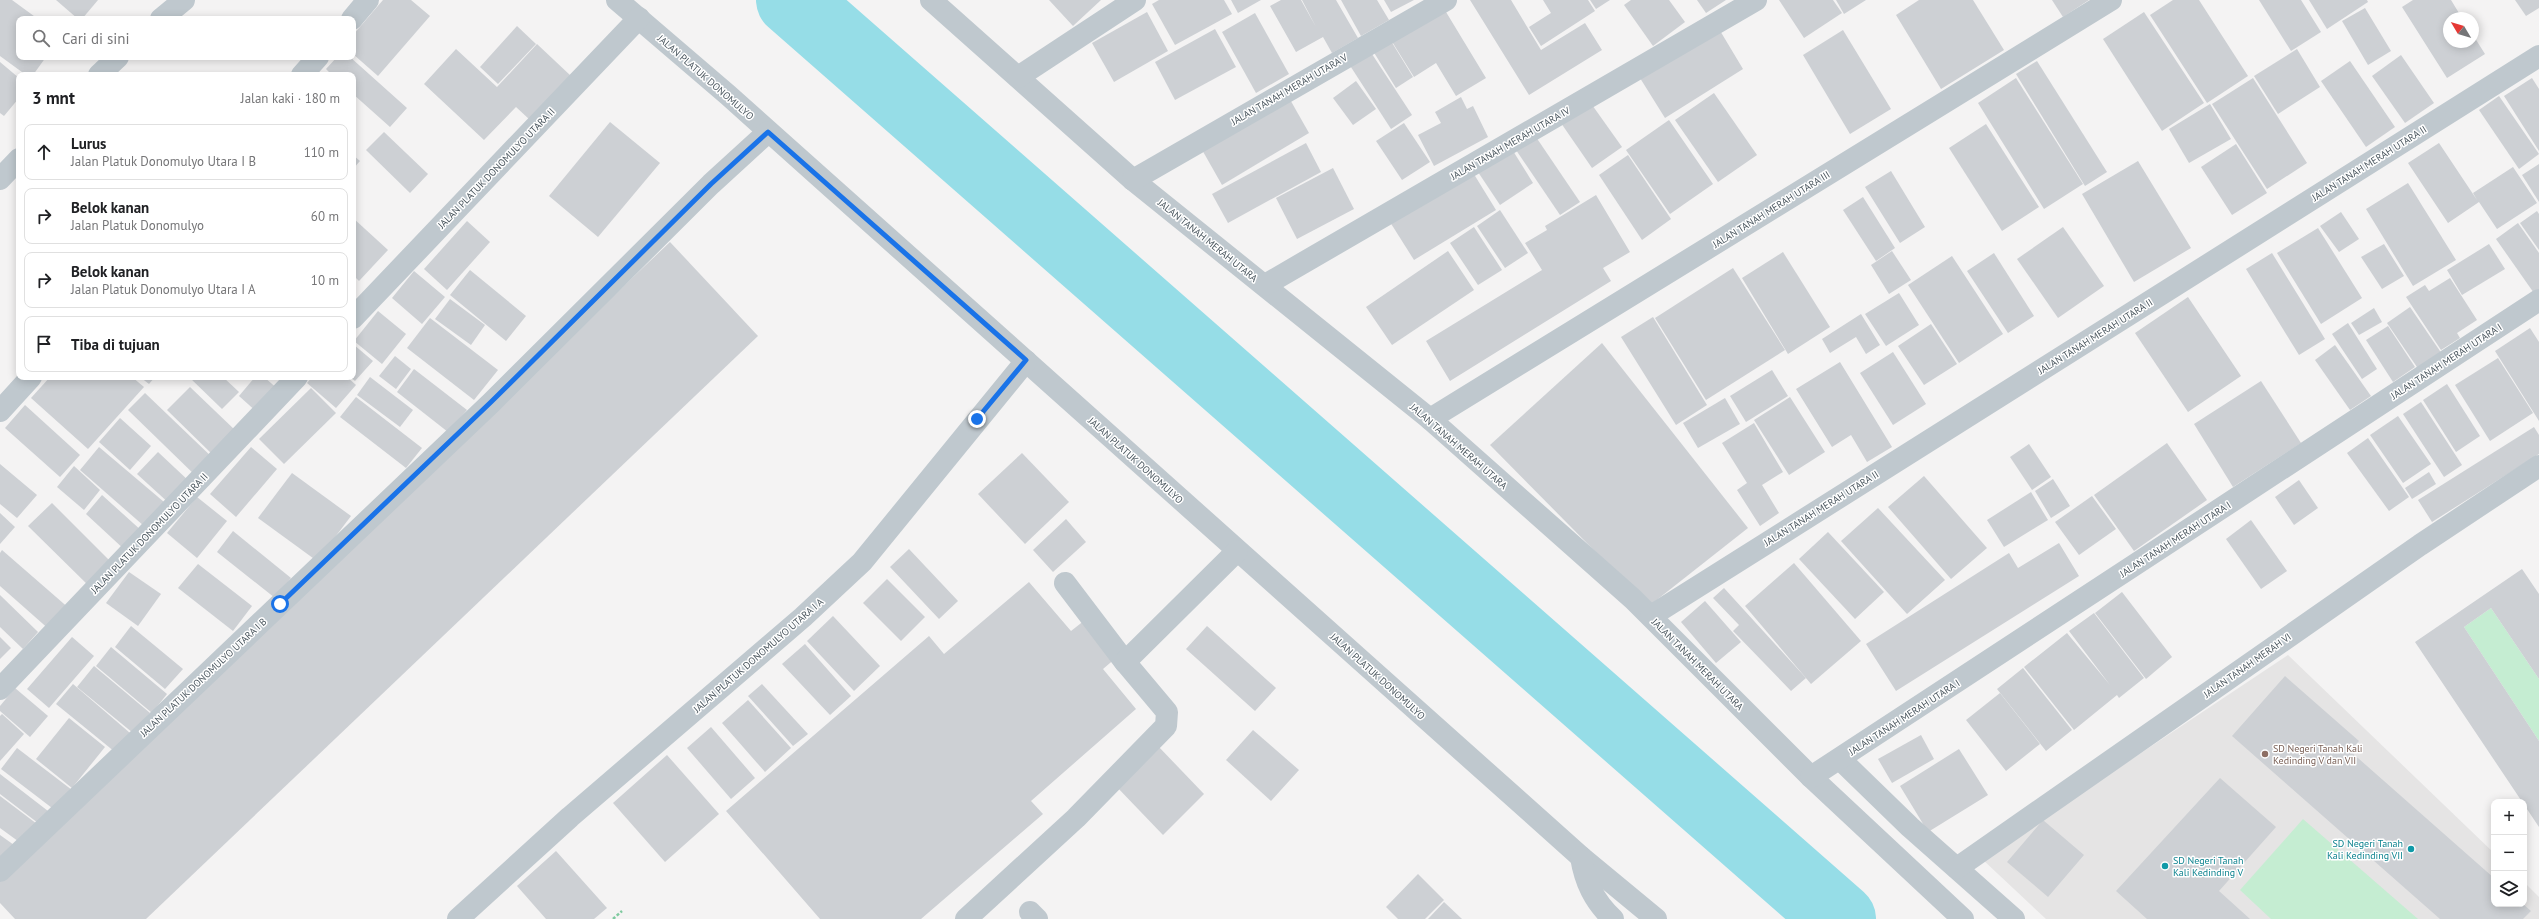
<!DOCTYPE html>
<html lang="id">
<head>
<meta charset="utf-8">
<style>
  body { margin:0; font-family:"PT Sans",sans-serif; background:#f6f6f6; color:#202124 }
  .controls { position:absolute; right:12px; bottom:12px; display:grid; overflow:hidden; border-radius:8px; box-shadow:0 2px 10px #0003 }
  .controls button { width:36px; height:36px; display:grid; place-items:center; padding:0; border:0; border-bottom:1px solid #e0e0e0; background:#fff; color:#202124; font:20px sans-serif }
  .compass { position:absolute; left:2443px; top:12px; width:36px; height:36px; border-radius:50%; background:#fff; box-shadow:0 2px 10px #0003; rotate:308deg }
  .stop { position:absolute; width:12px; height:12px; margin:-9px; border:3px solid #1a73e8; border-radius:50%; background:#fff }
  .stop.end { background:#1a73e8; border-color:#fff; box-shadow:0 1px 4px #0008 }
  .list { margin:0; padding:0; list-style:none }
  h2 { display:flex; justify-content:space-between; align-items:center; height:52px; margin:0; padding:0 16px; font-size:17px }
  h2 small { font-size:13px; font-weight:400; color:#757577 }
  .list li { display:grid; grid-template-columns:26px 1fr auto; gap:12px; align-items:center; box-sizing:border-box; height:56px; margin:0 8px 8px; padding:0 8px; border:1px solid #e0e0e0; border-radius:8px }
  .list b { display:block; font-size:15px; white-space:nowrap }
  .list p { margin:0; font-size:13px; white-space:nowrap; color:#757577 }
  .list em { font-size:13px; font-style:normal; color:#757577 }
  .icon { flex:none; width:22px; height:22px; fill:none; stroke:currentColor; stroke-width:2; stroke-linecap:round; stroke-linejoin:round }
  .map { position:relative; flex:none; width:2539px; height:919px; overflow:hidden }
  .search { position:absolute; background:#fff; box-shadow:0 2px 10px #0003; left:16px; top:16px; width:340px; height:44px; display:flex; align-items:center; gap:10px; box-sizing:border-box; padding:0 14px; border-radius:8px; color:#757577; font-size:15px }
  .panel { position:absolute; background:#fff; box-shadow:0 2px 10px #0003; left:16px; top:72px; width:340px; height:308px; border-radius:8px }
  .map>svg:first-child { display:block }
  .education { fill:#e5e4e4 }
  .green { fill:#c5edd2 }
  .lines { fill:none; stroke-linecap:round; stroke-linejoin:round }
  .river { stroke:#96dde7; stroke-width:72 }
  .building { fill:#cdd0d4 }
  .path { stroke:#7fca9f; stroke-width:2.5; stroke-dasharray:3 2; stroke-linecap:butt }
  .minor { stroke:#bfc8ce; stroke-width:22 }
  .route { stroke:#1a73e8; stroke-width:5 }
  .education-dot { fill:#8d6e63; stroke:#fff; stroke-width:1.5 }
  .culture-dot { fill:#0f9aa8; stroke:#fff; stroke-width:1.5 }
  .labels { text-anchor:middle; stroke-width:3; stroke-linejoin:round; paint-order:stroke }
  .street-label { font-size:10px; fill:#4b575f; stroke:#fff }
  .education-label { font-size:10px; fill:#785e54; stroke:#fff; text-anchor:start }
  .culture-label { font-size:10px; fill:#0d838f; stroke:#fff; text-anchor:end }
</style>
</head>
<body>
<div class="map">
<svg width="2539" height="919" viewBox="0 0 2539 919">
  <rect width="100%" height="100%" fill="#f4f3f3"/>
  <polygon class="education" points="2288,655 2494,853 2494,904 2524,904 2524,882 2539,897 2539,919 2046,919 1982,859"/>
  <g class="green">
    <polygon points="2491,608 2539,679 2539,741 2464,627"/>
    <polygon points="2303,819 2418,919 2271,919 2240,890"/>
  </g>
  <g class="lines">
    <polyline class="river" points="792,0 1840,919"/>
  </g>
  <g class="building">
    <polygon points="0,0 12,0 38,19 19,19 19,57 46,57 33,75 26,75 0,56"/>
    <polygon points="56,0 98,0 82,19 78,19"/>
    <polygon points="383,0 411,0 430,16 378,76 353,54 353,35"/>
    <polygon points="1049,0 1101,0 1073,26"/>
    <polygon points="1159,0 1224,0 1232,14 1175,45 1152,4"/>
    <polygon points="1231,0 1261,0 1238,13"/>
    <polygon points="1281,0 1301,0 1316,27 1302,0 1336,0 1358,38 1332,53 1323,37 1296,52 1270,6"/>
    <polygon points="1341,0 1377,0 1389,20 1361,36"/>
    <polygon points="1384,0 1414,0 1391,12"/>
    <polygon points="1470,0 1511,0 1541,50 1585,23 1602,50 1529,95"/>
    <polygon points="1543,0 1588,0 1595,11 1541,46 1529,27 1551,13"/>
    <polygon points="1590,0 1610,0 1596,9"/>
    <polygon points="1631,0 1669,0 1685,22 1653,46 1624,5"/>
    <polygon points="1697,0 1726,0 1706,13"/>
    <polygon points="1779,0 1833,0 1842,13 1804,38"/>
    <polygon points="1836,0 1866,0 1844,14"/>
    <polygon points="1919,0 1973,0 2004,50 1941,89 1896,15"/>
    <polygon points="2052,0 2089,0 2063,17"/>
    <polygon points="2173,0 2199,0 2248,76 2207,103 2150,15"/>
    <polygon points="2259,0 2301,0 2321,32 2291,51"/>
    <polygon points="2309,0 2367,0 2368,2 2327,29"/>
    <polygon points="2413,0 2451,0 2462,18 2449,18 2449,42 2473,42 2473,35 2485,54 2447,78 2402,7"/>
    <polygon points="2515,0 2539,0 2539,8 2526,16"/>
    <polygon points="1443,7 1486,78 1456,96 1436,63 1414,77 1391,40"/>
    <polygon points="2365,8 2391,51 2368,65 2342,21"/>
    <polygon points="1147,12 1168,51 1114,82 1092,43"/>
    <polygon points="2144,12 2204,103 2162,131 2103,39"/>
    <polygon points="1255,13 1289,74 1256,93 1222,32"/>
    <polygon points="517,26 536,44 498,84 480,67"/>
    <polygon points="1215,29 1236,67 1175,100 1155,62"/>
    <polygon points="1719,29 1743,69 1665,118 1640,78"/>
    <polygon points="1843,30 1891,109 1850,134 1803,55"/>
    <polygon points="1391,41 1413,77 1396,88 1373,51"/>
    <polygon points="537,44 571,76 530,120 516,107 484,140 424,84 456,49 497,87"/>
    <polygon points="2297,49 2320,87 2278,114 2254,76"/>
    <polygon points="1370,51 1412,115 1391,129 1349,64"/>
    <polygon points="2401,55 2434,103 2405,123 2372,76"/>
    <polygon points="337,57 350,57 407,108 390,127 353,94 353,75 332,75 326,69"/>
    <polygon points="2037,61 2107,172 2085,186 2016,74"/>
    <polygon points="2350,61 2395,127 2366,147 2321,81"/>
    <polygon points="0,62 19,78 19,98 4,116 0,113"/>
    <polygon points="2016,78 2083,184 2044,209 1978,103"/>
    <polygon points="2253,78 2307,163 2267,189 2212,104"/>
    <polygon points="2532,78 2539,89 2539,151 2504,96"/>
    <polygon points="1356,81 1376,109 1353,125 1333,98"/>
    <polygon points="1714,93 1757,155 1718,182 1675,120"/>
    <polygon points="1288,96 1309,133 1222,185 1201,148"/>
    <polygon points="2499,96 2539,154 2519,169 2479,110"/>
    <polygon points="1461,97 1467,109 1473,106 1488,137 1434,166 1418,135 1441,123 1435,112"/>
    <polygon points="1590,102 1622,147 1592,168 1561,123"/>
    <polygon points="2210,104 2231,139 2189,163 2169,129"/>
    <polygon points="1669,120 1713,184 1670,214 1626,150"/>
    <polygon points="610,122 660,163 598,237 549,196"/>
    <polygon points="1404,123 1430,162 1402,180 1376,141"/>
    <polygon points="1986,124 2039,207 2002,231 1949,148"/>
    <polygon points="384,132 428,174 410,193 366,150"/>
    <polygon points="1536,137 1580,202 1560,215 1516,150"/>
    <polygon points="1306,143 1321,172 1228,223 1212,194"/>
    <polygon points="2439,143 2477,200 2473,193 2513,167 2537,203 2497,229 2479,202 2448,223 2408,163"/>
    <polygon points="2236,144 2267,193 2232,215 2201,167"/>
    <polygon points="1510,146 1533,183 1500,205 1476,169"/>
    <polygon points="353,155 360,161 353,169"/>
    <polygon points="1628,155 1671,219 1642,240 1599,175"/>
    <polygon points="2138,161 2191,248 2134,282 2082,194"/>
    <polygon points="2539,164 2539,202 2522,175"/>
    <polygon points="1333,168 1354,209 1297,239 1276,198"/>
    <polygon points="1472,171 1496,210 1414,260 1390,222"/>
    <polygon points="1891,171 1925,227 1900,243 1865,187"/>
    <polygon points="2408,183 2456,260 2413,286 2366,209"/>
    <polygon points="1596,195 1630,252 1603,268 1611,281 1450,381 1426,341 1542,270 1525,243 1547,230 1545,226"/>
    <polygon points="1863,197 1895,248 1876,261 1843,210"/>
    <polygon points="1500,210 1528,253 1505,268 1477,226"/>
    <polygon points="2537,211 2539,214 2539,250 2520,223"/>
    <polygon points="2341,212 2359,239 2339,252 2320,226"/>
    <polygon points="353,218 388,250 359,281 353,275"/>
    <polygon points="467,221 490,242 447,290 424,269"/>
    <polygon points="2518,223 2539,253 2539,294 2536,296 2496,239"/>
    <polygon points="1474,227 1502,270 1478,285 1450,243"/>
    <polygon points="2063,227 2104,286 2058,318 2017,259"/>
    <polygon points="2318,228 2362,298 2321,324 2277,253"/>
    <polygon points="670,242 758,336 146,919 15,919 0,903 0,879"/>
    <polygon points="2384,244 2404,276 2382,289 2361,257"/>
    <polygon points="2489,244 2505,269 2462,295 2447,270"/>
    <polygon points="1448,251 1474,290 1392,345 1366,307"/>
    <polygon points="1892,251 1911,280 1889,294 1871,265"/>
    <polygon points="1783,252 1830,327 1788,354 1742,278"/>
    <polygon points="1994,253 2034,316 2008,333 1967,271"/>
    <polygon points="2272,253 2325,339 2299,355 2246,269"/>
    <polygon points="1952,256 2003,334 1959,363 1908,285"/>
    <polygon points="1733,268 1785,350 1706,400 1655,318"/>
    <polygon points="470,270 526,316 506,341 450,295"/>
    <polygon points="414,271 445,297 422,324 392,298"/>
    <polygon points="2450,278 2477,320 2457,333 2460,338 2441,350 2406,297 2425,285 2429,291"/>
    <polygon points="1899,293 1919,325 1886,346 1865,314"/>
    <polygon points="2188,297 2241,376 2188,412 2135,333"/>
    <polygon points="450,299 485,325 471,345 435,319"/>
    <polygon points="2410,307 2442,354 2419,370 2387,323"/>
    <polygon points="2374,308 2382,322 2359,335 2351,323"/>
    <polygon points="378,311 406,334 382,364 354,341"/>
    <polygon points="1861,314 1880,345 1866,354 1856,337 1830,353 1822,339"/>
    <polygon points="1653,317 1707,405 1676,425 1621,337"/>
    <polygon points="430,318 498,370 474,400 407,348"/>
    <polygon points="2348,323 2377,369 2362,379 2332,334"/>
    <polygon points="1931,324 1957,364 1924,385 1898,346"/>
    <polygon points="2388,326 2415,367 2393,382 2366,340"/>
    <polygon points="2530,328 2539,342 2539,421 2495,351"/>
    <polygon points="1602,343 1748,528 1649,606 1490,445"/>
    <polygon points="353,344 373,361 355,381 350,377 353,377"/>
    <polygon points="2335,345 2371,396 2350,410 2315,360"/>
    <polygon points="1893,352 1926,404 1893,425 1860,373"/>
    <polygon points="395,356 411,369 396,389 379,376"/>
    <polygon points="2498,358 2533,413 2490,441 2455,385"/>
    <polygon points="1840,362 1892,447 1867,462 1851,435 1832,447 1796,389"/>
    <polygon points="414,369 467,410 448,432 397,392"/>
    <polygon points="1772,370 1788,396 1746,422 1730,396"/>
    <polygon points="50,377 132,377 144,387 88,449 31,398"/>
    <polygon points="140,377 155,377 149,384"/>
    <polygon points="189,377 223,377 239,392 222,409"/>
    <polygon points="255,377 264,377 279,390 259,414 239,396"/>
    <polygon points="312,377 347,377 356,385 336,408 307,383"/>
    <polygon points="370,377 413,410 400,427 357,395"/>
    <polygon points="2261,381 2301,443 2233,487 2194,424"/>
    <polygon points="2447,384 2480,436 2456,452 2423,400"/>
    <polygon points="190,387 237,432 214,456 167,410"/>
    <polygon points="311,388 336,413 284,464 259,439"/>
    <polygon points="145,393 216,461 199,479 128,410"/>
    <polygon points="356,397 422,448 406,468 340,417"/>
    <polygon points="1790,397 1825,452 1789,475 1754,420"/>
    <polygon points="1725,398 1740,424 1698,448 1683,423"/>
    <polygon points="2421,402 2462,465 2444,477 2403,414"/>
    <polygon points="25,405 80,455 60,477 5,428"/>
    <polygon points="2398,416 2431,464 2403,483 2370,435"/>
    <polygon points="120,418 151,446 130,470 99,442"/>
    <polygon points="1754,423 1783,472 1762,485 1779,513 1760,526 1737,490 1747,483 1722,443"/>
    <polygon points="2534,427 2539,435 2539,454 2432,522 2418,500"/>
    <polygon points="2368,438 2409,497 2389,511 2347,453"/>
    <polygon points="2167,443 2207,500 2134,551 2094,495"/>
    <polygon points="2029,444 2051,477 2032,490 2010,457"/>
    <polygon points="99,447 164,502 144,526 80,470"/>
    <polygon points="251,447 277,469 236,517 210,494"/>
    <polygon points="158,452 191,483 171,505 137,474"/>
    <polygon points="1022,453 1069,502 1025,544 978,494"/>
    <polygon points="0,464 37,495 17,518 0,504"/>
    <polygon points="74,466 100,490 84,510 57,487"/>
    <polygon points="2429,472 2436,484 2412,499 2405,488"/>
    <polygon points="292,473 351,516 317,561 258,518"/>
    <polygon points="1924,476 1987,548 1951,579 1888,507"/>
    <polygon points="2053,479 2070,506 2051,518 2035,491"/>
    <polygon points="2299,480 2318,508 2294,525 2275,497"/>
    <polygon points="2031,492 2048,520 2004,547 1987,520"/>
    <polygon points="102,495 143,532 126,551 86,514"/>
    <polygon points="2092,496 2116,529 2079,555 2055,522"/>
    <polygon points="197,497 227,521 197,558 167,533"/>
    <polygon points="52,503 115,566 92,589 28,526"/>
    <polygon points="1878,508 1945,580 1907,614 1841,541"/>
    <polygon points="0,513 15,527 0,544"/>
    <polygon points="1066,519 1086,542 1053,572 1033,550"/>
    <polygon points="2251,520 2287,571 2261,589 2226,539"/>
    <polygon points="233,531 291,578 275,598 217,552"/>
    <polygon points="1828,532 1884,592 1855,619 1799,559"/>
    <polygon points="2059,543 2079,576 1896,691 1866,644 2009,553 2018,568"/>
    <polygon points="909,549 958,601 939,619 890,567"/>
    <polygon points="2,550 71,610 51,631 0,586 0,553"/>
    <polygon points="1794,563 1861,641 1811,684 1745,606"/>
    <polygon points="198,564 252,606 233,631 178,588"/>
    <polygon points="2522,569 2539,594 2539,679 2491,608 2464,627 2539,741 2539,827 2415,642"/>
    <polygon points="129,572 161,594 138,626 106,603"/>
    <polygon points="887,579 925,617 901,641 863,603"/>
    <polygon points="1029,582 1071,631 1085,620 1117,657 1103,669 1136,709 1031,801 1043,814 921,919 820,919 726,811 929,636 944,654"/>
    <polygon points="1724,588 1806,678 1791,691 1733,631 1739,625 1713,598"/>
    <polygon points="2122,592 2172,657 2146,679 2095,613"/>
    <polygon points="0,595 38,632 23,649 0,627"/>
    <polygon points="1705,601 1741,642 1716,663 1681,622"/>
    <polygon points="2094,613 2144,678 2119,698 2117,695 2074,730 2024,667 2067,633 2110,685 2069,631"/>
    <polygon points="833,616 880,666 854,691 807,641"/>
    <polygon points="131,626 183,669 165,689 115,647"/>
    <polygon points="1207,626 1276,688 1255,711 1186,649"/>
    <polygon points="0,637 11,648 0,659"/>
    <polygon points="72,637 94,656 49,708 27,689"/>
    <polygon points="805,644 851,696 830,715 782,664"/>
    <polygon points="111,647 167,694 152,713 96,666"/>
    <polygon points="94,666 150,713 133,733 77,687"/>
    <polygon points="2023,668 2072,730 2046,751 1997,689"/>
    <polygon points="2285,676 2359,741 2350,751 2494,878 2494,904 2523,904 2531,911 2523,919 2440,919 2232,736"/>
    <polygon points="73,684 130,733 115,752 56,704"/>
    <polygon points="762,684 808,734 793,746 748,696"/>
    <polygon points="15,688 48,716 30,737 0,711 0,706"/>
    <polygon points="2000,693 2040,744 2006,771 1966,720"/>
    <polygon points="748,700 791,748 765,772 722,723"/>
    <polygon points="2,714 24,734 0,761 0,716"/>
    <polygon points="69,718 105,747 72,788 36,759"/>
    <polygon points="711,727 755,778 731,799 687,748"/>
    <polygon points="1253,730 1299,770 1271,801 1226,760"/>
    <polygon points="1921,735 1934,759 1892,783 1878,759"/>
    <polygon points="1157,745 1204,794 1163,835 1115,785"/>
    <polygon points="17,748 72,790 56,811 1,769"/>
    <polygon points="1959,749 1988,795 1928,832 1900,786"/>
    <polygon points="667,755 719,814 665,862 613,803"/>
    <polygon points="0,774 48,811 38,823 0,794"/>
    <polygon points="2220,778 2276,827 2219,891 2250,919 2147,919 2116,891"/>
    <polygon points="0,796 37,824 22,844 0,828"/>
    <polygon points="2043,820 2084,855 2048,897 2007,862"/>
    <polygon points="0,835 14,845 0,863"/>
    <polygon points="556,851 607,908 594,919 546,919 517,886"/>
    <polygon points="1418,874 1444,900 1425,919 1398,919 1386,907"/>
    <polygon points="1444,902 1462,919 1428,919"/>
  </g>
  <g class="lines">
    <polyline class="path" points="613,919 622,911"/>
    <g class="minor">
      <polyline points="617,0 728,95 1581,857 1656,919"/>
      <polyline points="931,0 1133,180 1430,419 1633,599 1811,777 1963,919"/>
      <polyline points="161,19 184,0"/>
      <polyline points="352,19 368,0"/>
      <polyline points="99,75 118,57"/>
      <polyline points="302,75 318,57"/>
      <polyline points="1018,77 1135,0"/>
      <polyline points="0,179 19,159"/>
      <polyline points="1133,180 1446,0"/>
      <polyline points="1265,285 1756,0"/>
      <polyline points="353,318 639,18"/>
      <polyline points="0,411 31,377"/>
      <polyline points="1430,419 2111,0"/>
      <polyline points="1065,583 1125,662"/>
      <polyline points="1651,616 2539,56"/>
      <polyline points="0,689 297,377"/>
      <polyline points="1840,759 1910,827 2014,919"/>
      <polyline points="1811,777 2539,300"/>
      <path d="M1581 857C1585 882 1594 901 1613 919"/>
      <polyline points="1957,868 2420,545 2539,466"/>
      <polyline points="0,871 491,403 711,184 768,132"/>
      <polyline points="1030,912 1037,919"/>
      <polyline points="458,919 570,817 803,617 862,562 1026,361"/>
      <polyline points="966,919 1076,818 1166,726 1167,712 1125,662 1237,551"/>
    </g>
  </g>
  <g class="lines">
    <polyline class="route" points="280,604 491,402 711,184 768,132 1026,360 977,419"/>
  </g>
  <circle class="education-dot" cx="2265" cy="754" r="4"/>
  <g class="culture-dot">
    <circle cx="2411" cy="849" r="4"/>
    <circle cx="2165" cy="866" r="4"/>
  </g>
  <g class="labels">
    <g class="street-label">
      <text transform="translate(706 77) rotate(41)" y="4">JALAN PLATUK DONOMULYO</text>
      <text transform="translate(1289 89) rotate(-30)" y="4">JALAN TANAH MERAH UTARA V</text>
      <text transform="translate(1510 143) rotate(-30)" y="4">JALAN TANAH MERAH UTARA IV</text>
      <text transform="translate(2369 163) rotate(-32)" y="4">JALAN TANAH MERAH UTARA II</text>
      <text transform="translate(496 168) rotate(-46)" y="4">JALAN PLATUK DONOMULYO UTARA II</text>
      <text transform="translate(1771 209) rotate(-32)" y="4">JALAN TANAH MERAH UTARA III</text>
      <text transform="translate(1208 240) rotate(39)" y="4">JALAN TANAH MERAH UTARA</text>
      <text transform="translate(2095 336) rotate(-32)" y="4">JALAN TANAH MERAH UTARA II</text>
      <text transform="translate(2446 361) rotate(-33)" y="4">JALAN TANAH MERAH UTARA I</text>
      <text transform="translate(1459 446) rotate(41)" y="4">JALAN TANAH MERAH UTARA</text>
      <text transform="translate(1136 460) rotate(42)" y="4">JALAN PLATUK DONOMULYO</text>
      <text transform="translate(1821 508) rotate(-32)" y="4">JALAN TANAH MERAH UTARA II</text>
      <text transform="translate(149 533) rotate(-46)" y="4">JALAN PLATUK DONOMULYO UTARA II</text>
      <text transform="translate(2175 539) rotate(-33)" y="4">JALAN TANAH MERAH UTARA I</text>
      <text transform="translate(758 655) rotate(-41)" y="4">JALAN PLATUK DONOMULYO UTARA I A</text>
      <text transform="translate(1698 664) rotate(45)" y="4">JALAN TANAH MERAH UTARA</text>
      <text transform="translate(2247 665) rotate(-35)" y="4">JALAN TANAH MERAH VI</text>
      <text transform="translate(1378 676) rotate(42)" y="4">JALAN PLATUK DONOMULYO</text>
      <text transform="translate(203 677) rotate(-43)" y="4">JALAN PLATUK DONOMULYO UTARA I B</text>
      <text transform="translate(1904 717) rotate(-33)" y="4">JALAN TANAH MERAH UTARA I</text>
    </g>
    <g class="education-label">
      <text x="2273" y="752">SD Negeri Tanah Kali<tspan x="2273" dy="12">Kedinding V dan VII</tspan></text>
    </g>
    <g class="culture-label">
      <text x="2403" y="847">SD Negeri Tanah<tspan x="2403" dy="12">Kali Kedinding VII</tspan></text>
      <text x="2173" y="864" text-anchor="start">SD Negeri Tanah<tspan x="2173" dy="12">Kali Kedinding V</tspan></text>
    </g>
  </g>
</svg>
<div class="controls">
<button>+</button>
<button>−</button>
<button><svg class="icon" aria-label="layers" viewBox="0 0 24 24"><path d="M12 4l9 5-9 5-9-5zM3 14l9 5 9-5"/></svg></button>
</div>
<svg class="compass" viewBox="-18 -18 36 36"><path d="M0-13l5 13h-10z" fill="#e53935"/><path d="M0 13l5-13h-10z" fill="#757577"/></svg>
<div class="stop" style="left:280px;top:604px"></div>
<div class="stop end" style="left:977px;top:419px"></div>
<div class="search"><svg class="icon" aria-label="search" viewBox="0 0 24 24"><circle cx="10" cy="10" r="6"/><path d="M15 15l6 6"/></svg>Cari di sini</div>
<section class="panel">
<h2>3 mnt<small>Jalan kaki · 180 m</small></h2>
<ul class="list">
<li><svg class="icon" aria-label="ahead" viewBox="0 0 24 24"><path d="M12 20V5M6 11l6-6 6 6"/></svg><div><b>Lurus</b><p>Jalan Platuk Donomulyo Utara I B</p></div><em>110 m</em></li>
<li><svg class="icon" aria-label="right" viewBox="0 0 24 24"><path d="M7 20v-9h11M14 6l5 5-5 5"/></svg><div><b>Belok kanan</b><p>Jalan Platuk Donomulyo</p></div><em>60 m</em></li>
<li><svg class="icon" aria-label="right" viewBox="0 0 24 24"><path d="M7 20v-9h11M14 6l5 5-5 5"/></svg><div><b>Belok kanan</b><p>Jalan Platuk Donomulyo Utara I A</p></div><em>10 m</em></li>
<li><svg class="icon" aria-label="arrive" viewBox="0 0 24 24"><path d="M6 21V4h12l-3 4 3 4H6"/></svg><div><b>Tiba di tujuan</b></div></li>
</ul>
</section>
</div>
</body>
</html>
